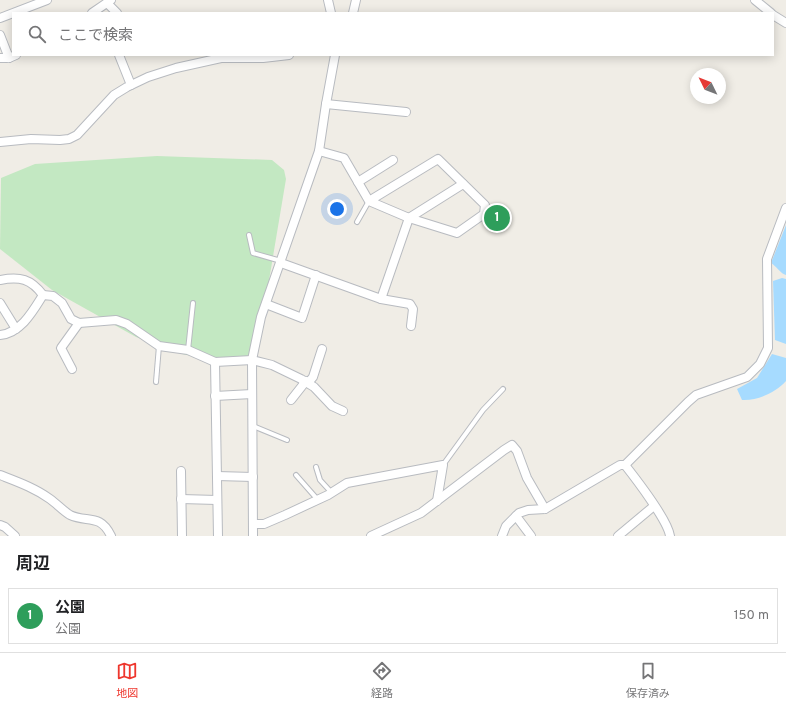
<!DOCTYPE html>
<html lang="ja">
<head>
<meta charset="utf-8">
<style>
  body { margin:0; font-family:Overpass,"Noto Sans JP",sans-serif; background:#f6f6f6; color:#202124 }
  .compass { position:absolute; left:690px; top:68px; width:36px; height:36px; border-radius:50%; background:#fff; box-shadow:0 2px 10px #0003; rotate:313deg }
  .you { position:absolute; left:337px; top:209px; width:14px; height:14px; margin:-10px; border:3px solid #fff; border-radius:50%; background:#1a73e8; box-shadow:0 0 0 6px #1a73e833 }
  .badge { display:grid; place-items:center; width:26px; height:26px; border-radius:50%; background:#ee362d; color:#fff; font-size:13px; font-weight:700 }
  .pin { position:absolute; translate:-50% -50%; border:2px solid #fff; box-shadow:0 1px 4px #0006 }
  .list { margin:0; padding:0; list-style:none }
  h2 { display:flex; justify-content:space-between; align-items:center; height:52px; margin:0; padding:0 16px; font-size:17px }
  h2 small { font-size:13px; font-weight:400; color:#757577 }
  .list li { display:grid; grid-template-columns:26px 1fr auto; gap:12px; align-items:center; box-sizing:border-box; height:56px; margin:0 8px 8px; padding:0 8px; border:1px solid #e0e0e0; border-radius:0px }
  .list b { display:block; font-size:15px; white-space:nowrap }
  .list p { margin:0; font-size:13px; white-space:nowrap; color:#757577 }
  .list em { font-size:13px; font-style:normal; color:#757577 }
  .icon { flex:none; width:22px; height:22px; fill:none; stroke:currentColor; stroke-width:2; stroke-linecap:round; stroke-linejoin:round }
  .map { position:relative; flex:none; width:786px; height:536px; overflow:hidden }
  .search { position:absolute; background:#fff; box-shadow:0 2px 10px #0003; left:12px; right:12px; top:12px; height:44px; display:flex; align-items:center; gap:10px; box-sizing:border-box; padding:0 14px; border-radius:0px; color:#757577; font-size:15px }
  .sheet { height:116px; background:#fff }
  nav { display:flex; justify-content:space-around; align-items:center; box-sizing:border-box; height:56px; border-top:1px solid #e0e0e0; background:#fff; font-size:11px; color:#757577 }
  nav a { display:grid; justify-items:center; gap:2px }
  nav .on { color:#ee362d }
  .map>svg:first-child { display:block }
  .green { fill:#c3e8c2 }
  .water { fill:#a6dbff }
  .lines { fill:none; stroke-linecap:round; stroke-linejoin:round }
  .service-casing { stroke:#b8bbc0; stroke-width:6 }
  .minor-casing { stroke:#b8bbc0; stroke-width:10 }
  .service { stroke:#fff; stroke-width:4 }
  .minor { stroke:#fff; stroke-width:8 }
</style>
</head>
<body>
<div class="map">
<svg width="786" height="536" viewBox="0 0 786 536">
  <rect width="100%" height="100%" fill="#f0ede6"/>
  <g class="green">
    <polygon points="157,156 272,160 284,170 286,179 259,340 253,352 247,356 239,358 207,359 182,354 136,337 52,290 0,249 1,178 35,164"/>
    <polygon points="501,204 507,215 503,224 492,231 484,220 494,212 492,209"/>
  </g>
  <g class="water">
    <path d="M786 225V275C781 274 776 266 771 263Z"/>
    <polygon points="782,278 786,279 786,344 775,340 773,281"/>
    <path d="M772 354 786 358V381C776 392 758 401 742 400L737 389 757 378Z"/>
  </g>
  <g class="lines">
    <defs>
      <g id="service">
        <polyline points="357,222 369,201"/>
        <polyline points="249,235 253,253 281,261"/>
        <polyline points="188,350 193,303"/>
        <polyline points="156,382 159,346"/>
        <polyline points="253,426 287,440"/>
        <polyline points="443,465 483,410 503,389"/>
        <polyline points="316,467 320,480 331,492"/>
        <polyline points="296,475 318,500"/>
      </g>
      <g id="minor">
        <polyline points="328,0 331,13"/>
        <polyline points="755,0 771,13"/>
        <polyline points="107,3 117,13"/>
        <polyline points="92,13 111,0"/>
        <polyline points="353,13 356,0"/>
        <polyline points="773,15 786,23"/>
        <polyline points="0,18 47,0"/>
        <polyline points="0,35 9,58"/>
        <polyline points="119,55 131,85"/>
        <polyline points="0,58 9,58 16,55"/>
        <polyline points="326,104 406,112"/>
        <polyline points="0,142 31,139 60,140 69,139 77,135 114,95 127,87 148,77 176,68 221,58 263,58 289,55"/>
        <polyline points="319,151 344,158 369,201 409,218 457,233 484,214 485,205 438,159 369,201"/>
        <polyline points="358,182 393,160"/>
        <polyline points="281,263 381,299 410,304 413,309 411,326"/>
        <path d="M0 280C20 276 31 279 43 295"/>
        <polyline points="381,299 409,218 463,184"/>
        <polyline points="0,303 16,329"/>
        <polyline points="266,304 302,318 316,275"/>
        <path d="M0 335C21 333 33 311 43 295L53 296 62 303 71 319 79 323 116 320 127 324 159 346 188 350 215 362 252 360 272 365 301 379 314 387 332 406 343 411"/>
        <polyline points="215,362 218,536"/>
        <polyline points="72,369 61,348 79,323"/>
        <polyline points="308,383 313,377 322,349"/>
        <polyline points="215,396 252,394"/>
        <polyline points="291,400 306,381"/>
        <path d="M625 465C636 479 668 521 670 536"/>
        <polyline points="181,471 182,536"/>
        <path d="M0 475C18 482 35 488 50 499 57 504 63 511 70 515 87 523 100 513 111 536"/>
        <polyline points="217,476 253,477"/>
        <polyline points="181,499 217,500"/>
        <polyline points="516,516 531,536"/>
        <polyline points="253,524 264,524 285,515 328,495 347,483 443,465 437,501"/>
        <polyline points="0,525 5,527 15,536"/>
        <polyline points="253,536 252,360 261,317 319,151 326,104 335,55"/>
        <polyline points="371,536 421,513 504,450 512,445 517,451 527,478 545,509"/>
        <polyline points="502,536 506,526 519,513 528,510 545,509 620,465 625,465 688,402 696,395 747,377 760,364 768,348 767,259 786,208"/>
        <polyline points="618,536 654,506"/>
      </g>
    </defs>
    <use href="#service" class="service-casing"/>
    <use href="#minor" class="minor-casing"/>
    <use href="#service" class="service"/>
    <use href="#minor" class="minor"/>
  </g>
</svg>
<svg class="compass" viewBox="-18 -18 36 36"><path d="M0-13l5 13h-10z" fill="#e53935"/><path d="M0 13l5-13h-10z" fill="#757577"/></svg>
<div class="you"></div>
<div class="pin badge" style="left:497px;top:218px;background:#2e9e5b">1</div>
<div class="search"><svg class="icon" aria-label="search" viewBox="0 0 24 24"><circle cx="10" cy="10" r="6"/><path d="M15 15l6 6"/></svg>ここで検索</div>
</div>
<section class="sheet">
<h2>周辺<small></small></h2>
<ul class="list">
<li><span class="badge" style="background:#2e9e5b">1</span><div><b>公園</b><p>公園</p></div><em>150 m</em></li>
</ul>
</section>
<nav>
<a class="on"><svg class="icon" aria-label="map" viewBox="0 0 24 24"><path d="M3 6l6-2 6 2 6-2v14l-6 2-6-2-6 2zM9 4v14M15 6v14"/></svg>地図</a>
<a><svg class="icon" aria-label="directions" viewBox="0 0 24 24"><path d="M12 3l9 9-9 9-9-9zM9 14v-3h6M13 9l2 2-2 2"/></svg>経路</a>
<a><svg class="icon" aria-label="saved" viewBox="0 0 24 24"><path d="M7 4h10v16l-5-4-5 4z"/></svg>保存済み</a>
</nav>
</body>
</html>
